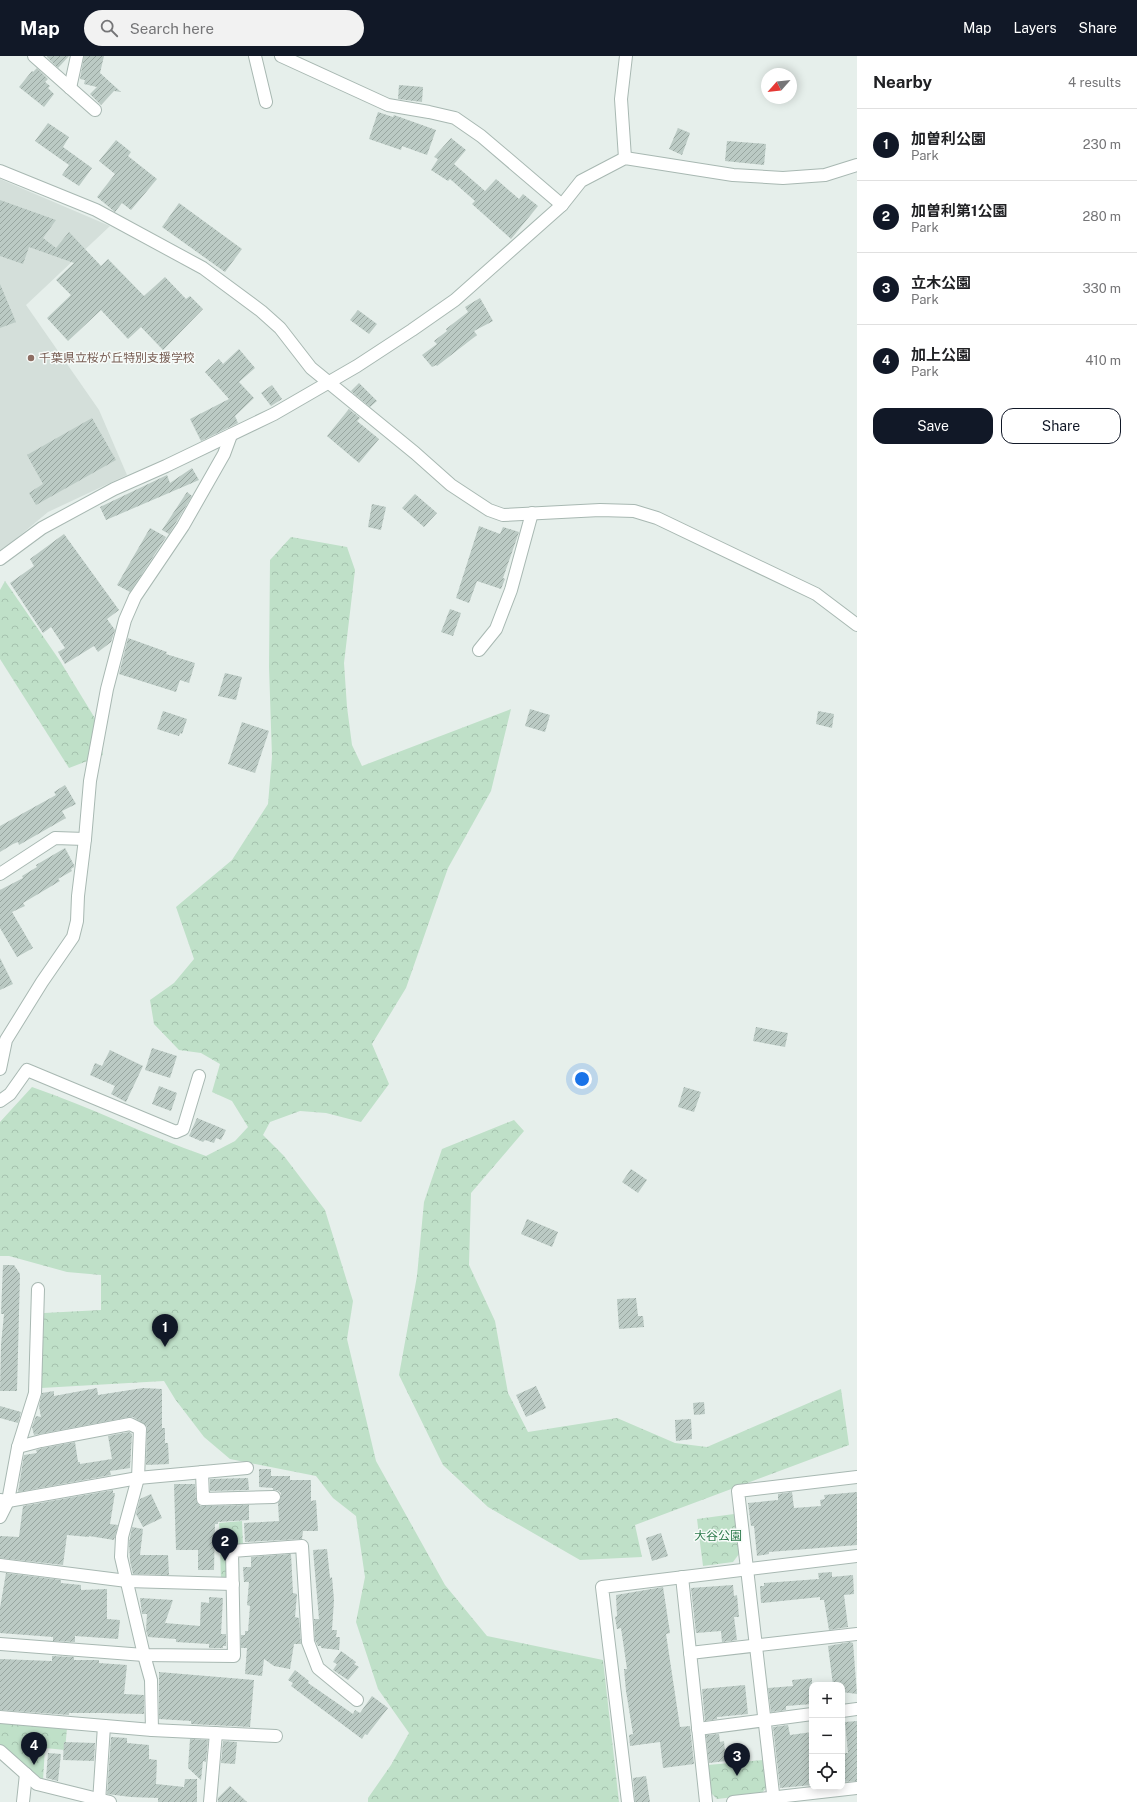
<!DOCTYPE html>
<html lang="en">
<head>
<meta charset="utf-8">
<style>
  body { margin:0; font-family:"Public Sans","Noto Sans JP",sans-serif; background:#f2f2f2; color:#202124 }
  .controls { position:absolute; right:12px; bottom:12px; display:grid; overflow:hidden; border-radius:8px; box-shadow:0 2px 10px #0003 }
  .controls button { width:36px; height:36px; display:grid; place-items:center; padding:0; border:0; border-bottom:1px solid #e0e0e0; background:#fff; color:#202124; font:20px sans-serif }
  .compass { position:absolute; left:761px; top:12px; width:36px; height:36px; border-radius:50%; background:#fff; box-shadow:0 2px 10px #0003; rotate:243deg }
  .you { position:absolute; left:582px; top:1023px; width:14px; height:14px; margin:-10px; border:3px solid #fff; border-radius:50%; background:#1a73e8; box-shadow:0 0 0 6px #1a73e833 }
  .badge { display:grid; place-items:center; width:26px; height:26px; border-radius:50%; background:#111827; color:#fff; font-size:13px; font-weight:700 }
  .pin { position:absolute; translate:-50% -33px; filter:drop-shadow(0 1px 2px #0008) }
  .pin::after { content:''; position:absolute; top:21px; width:14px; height:12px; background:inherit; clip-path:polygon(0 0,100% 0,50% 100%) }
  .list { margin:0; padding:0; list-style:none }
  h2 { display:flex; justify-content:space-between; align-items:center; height:52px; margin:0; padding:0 16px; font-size:17px }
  h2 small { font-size:13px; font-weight:400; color:#757577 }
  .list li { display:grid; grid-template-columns:26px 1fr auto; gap:12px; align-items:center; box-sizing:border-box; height:72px; padding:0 16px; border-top:1px solid #e0e0e0 }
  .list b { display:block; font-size:15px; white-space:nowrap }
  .list p { margin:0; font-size:13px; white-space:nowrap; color:#757577 }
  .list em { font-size:13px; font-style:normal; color:#757577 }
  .actions { display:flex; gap:8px; padding:12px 16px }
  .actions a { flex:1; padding:9px 0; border:1px solid #111827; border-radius:12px; text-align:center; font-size:14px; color:#111827 }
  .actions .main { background:#111827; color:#fff }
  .icon { flex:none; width:22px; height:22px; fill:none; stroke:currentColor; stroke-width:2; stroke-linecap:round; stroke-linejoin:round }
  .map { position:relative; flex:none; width:857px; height:1746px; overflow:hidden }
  header { display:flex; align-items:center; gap:24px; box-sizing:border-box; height:56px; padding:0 20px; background:#111827; color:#fff }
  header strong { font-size:19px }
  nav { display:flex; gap:22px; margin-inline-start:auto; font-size:14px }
  .search { width:280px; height:36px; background:#f2f2f2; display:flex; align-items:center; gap:10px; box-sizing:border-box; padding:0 14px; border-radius:22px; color:#757577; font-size:15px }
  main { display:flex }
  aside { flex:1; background:#fff }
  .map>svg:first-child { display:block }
  .built { fill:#d4dfda }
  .forest { fill:url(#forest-crowns) }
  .building { fill:url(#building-hatch) }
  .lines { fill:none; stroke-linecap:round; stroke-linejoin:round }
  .minor-casing { stroke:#a8b8b2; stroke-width:14 }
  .minor { stroke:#fff; stroke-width:12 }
  .education-dot { fill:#8d6e63; stroke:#f7fbf9; stroke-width:1.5 }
  .labels { text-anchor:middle; stroke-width:3; stroke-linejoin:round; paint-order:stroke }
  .education-label { font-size:12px; fill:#785e54; stroke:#f7fbf9; text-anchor:start }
  .park-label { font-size:12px; fill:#2d7a4b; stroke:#f7fbf9 }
</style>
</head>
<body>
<header>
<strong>Map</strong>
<div class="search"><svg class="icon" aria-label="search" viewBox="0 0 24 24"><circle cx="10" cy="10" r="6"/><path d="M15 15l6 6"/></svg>Search here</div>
<nav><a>Map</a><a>Layers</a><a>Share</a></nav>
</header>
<main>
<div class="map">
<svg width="857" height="1746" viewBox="0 0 857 1746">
  <defs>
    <pattern id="forest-crowns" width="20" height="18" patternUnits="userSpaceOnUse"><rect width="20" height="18" fill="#bfe0c8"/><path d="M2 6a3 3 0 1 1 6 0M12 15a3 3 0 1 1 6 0" fill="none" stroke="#a4c1ad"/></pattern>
    <pattern id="building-hatch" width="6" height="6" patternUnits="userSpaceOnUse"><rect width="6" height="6" fill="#bbcac4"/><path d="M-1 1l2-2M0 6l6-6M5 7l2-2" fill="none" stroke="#98a6a0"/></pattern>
  </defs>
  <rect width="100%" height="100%" fill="#e6efeb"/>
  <polygon class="built" points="0,123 110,170 26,249 99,354 127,419 48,456 0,496"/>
  <g class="forest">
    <path d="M291 481 347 491 355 514 344 607 347 651 352 689 362 710 511 653 491 735 448 812 406 932 372 988 389 1028 361 1066 326 1057 300 1055 270 1066 263 1079 284 1100 325 1154 353 1245 347 1283 376 1405 445 1529 487 1580 603 1604 619 1746H368V1742L391 1709 409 1677 378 1633 356 1566 365 1521 356 1460 333 1442 316 1420 230 1403 204 1381 175 1343 164 1325 41 1332 44 1257 101 1254V1219L67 1216 9 1200H0V1066L32 1031C91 1051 147 1080 206 1100L235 1085 248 1071 232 1045 212 1036 220 1008 201 997 179 994 154 968 150 944 174 927 194 903 176 851 232 804 268 748 272 701 269 611 270 504Z"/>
    <polygon points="5,525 60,605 96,664 103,699 69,712 0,603 0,534"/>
    <polygon points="514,1064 524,1075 471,1137 469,1209 495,1265 508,1337 528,1376 617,1362 675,1387 707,1391 841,1333 849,1389 635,1469 642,1501 580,1504 488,1451 443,1409 399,1319 417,1220 424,1146 442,1093"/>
    <polygon points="734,1458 739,1498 733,1506 703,1510 697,1463"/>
    <polygon points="219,1465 219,1467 242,1465 243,1490 230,1490 230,1520 221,1524"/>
    <polygon points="0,1667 67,1672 65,1694 45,1692 43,1724 0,1688"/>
    <polygon points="763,1704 767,1731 761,1738 717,1743 710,1736 708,1709"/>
  </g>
  <g class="building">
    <polygon points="48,0 69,0 58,12 47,1"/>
    <polygon points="84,0 104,0 100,17 121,36 114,35 101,49 90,38 97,31 84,28 85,24 80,23"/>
    <polygon points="37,12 48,23 45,26 50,30 48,32 54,38 44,51 19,31 32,15 33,16"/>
    <polygon points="399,29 423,31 422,46 398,43"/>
    <polygon points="378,56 393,61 394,59 436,74 427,99 402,90 401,94 369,83"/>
    <polygon points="48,67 69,81 63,91 92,112 79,130 62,119 69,109 35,85"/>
    <polygon points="678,72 690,77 682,99 669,93"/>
    <polygon points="451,82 466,94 454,108 485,135 496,123 519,143 523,138 538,150 511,183 472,148 475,145 450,123 448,125 431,114 438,103 434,101"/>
    <polygon points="116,84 131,96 128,100 157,123 131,154 122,147 115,156 97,141 115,118 99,105"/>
    <polygon points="727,85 766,88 764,109 725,105"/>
    <polygon points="0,144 56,164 43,182 56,192 69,176 101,210 108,203 144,240 165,221 186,243 190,240 203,253 163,294 141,271 128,283 101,254 68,285 47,262 71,239 56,224 74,207 29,191 23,208 0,200"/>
    <polygon points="179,147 242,193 225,216 162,171"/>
    <polygon points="0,228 16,266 0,272"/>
    <polygon points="480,242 493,265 474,275 477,279 437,310 436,309 432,311 422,299 437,288 434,285 447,275 446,273 468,256 465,251"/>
    <polygon points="358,254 377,268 369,278 350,264"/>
    <polygon points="239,293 255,312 239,326 254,342 235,360 238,367 201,385 190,363 229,343 205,316 219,303 223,308"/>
    <polygon points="359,327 377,345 370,351 351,335"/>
    <polygon points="272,329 282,343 271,350 261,337"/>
    <polygon points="349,353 360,362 357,365 379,383 359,407 327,380"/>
    <polygon points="92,362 116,404 36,449 29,437 43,428 27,399"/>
    <polygon points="192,412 199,424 106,464 100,451 167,419 170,427"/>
    <polygon points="187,436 192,440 169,478 162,474"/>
    <polygon points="415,438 437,457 424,471 402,452"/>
    <polygon points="372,448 386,451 381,474 368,471"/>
    <polygon points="479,470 500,478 503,471 519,476 503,522 505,523 501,533 477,525 469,547 456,542"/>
    <polygon points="150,472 166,481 130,536 117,529"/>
    <polygon points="64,478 119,554 107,563 115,574 111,586 98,596 94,590 65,608 58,596 65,592 51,571 43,577 10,527 34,510 30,503"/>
    <polygon points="450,553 461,557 453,580 441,576"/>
    <polygon points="128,582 167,596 166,598 195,607 189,627 180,624 176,636 119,618"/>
    <polygon points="225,617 242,621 236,644 218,640"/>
    <polygon points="530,653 550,659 545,676 525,670"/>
    <polygon points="163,655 187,663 182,678 180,677 179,680 157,673"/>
    <polygon points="818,655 834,658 832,672 816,668"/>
    <polygon points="242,666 269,675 255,717 228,708"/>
    <polygon points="65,729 76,748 62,755 66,762 19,789 18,786 13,788 0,796 0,770 56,739 54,736"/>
    <polygon points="65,792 74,809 74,811 71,813 72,815 58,823 60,825 23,847 25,850 12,856 33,892 17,901 0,872 0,834 23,822 22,820 37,811 36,809"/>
    <polygon points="0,902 13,928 0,934"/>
    <polygon points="756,971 788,977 785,991 753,985"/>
    <polygon points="152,992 177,1000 170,1022 145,1014"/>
    <polygon points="110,994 143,1010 126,1046 111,1038 115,1030 90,1019 95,1007 102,1010"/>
    <polygon points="159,1030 177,1037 171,1055 152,1048"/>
    <polygon points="684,1031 701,1036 694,1056 678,1051"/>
    <polygon points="197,1062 226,1074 221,1084 216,1082 214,1087 205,1084 203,1086 189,1080"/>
    <polygon points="631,1113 647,1124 638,1137 622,1126"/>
    <polygon points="527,1163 558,1176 552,1191 521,1178"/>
    <polygon points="3,1209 14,1209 20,1218 17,1335 0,1335 1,1289 4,1258 1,1258"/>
    <polygon points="636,1242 638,1260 643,1260 644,1271 619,1273 617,1243"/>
    <polygon points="536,1330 546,1352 526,1361 516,1339"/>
    <polygon points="97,1332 98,1339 143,1332 162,1333 162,1372 165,1372 165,1387 168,1387 169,1408 146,1409 147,1370 133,1361 129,1361 34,1379 32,1371 36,1360 41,1361 39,1350 42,1337 54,1335 54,1340"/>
    <polygon points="704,1346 705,1358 694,1359 693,1347"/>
    <polygon points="0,1350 21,1356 18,1367 0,1362"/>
    <polygon points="691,1363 692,1383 676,1385 675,1364"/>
    <polygon points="129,1376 132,1378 130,1412 110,1415 111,1419 18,1436 24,1399 37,1397 36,1394 43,1392 75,1386 78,1406 80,1406 80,1408 112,1403 108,1380"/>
    <polygon points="259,1413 271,1413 271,1420 290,1420 290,1424 311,1424 311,1445 316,1444 318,1475 303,1475 302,1483 245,1486 244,1467 279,1465 278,1447 281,1441 281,1437 277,1434 273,1434 273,1432 259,1431"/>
    <polygon points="248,1422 249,1434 210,1435 210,1423"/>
    <polygon points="174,1428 195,1428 196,1444 200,1450 249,1449 249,1464 218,1466 218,1468 215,1468 214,1514 198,1514 198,1494 176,1494"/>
    <polygon points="113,1434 113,1437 115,1437 110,1468 118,1469 114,1484 89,1480 89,1481 67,1479 63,1509 0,1502 0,1480 19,1481 23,1450"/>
    <polygon points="792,1436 794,1452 821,1450 820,1444 825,1443 824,1439 857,1436 857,1489 769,1496 769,1498 757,1500 754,1470 751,1470 748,1447 778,1444 778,1438"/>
    <polygon points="151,1438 162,1462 143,1471 136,1458 140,1443"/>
    <polygon points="132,1471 143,1473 140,1499 168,1499 169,1519 133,1518 130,1505 129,1487"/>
    <polygon points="661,1477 668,1500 652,1505 646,1482"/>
    <polygon points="327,1493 330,1522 332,1521 334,1544 332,1574 337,1574 336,1581 340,1581 339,1594 321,1592 321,1590 318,1590 315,1584 314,1563 319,1563 313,1494"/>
    <polygon points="291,1498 293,1537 297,1538 295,1561 299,1562 301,1588 294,1588 290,1613 274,1610 264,1603 262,1620 245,1618 247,1592 241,1592 241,1579 245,1579 245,1575 248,1575 250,1550 247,1549 249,1526 244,1526 243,1511 251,1511 251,1501"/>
    <polygon points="832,1516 832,1521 853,1519 854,1538 844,1539 848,1571 829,1574 824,1544 820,1544 820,1541 761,1547 760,1530 764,1530 764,1527 819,1523 818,1517"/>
    <polygon points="6,1517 61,1524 61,1527 81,1529 81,1534 107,1533 107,1563 120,1564 118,1583 75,1580 75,1586 53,1585 53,1581 0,1577 0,1552"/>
    <polygon points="733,1529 734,1540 737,1539 739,1561 734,1561 737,1584 722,1586 721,1575 696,1577 691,1532"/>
    <polygon points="663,1531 670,1577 666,1578 680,1671 690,1670 694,1708 663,1712 660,1686 630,1690 629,1679 633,1678 626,1635 624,1613 627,1613 621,1572 617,1573 615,1561 617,1560 616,1539"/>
    <polygon points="209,1541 223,1542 221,1578 226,1578 226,1590 223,1590 223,1592 209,1592 209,1588 176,1586 176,1583 148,1581 146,1574 147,1558 142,1558 140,1542 173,1544 165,1567 200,1570 201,1546 209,1547"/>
    <polygon points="850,1586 853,1587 857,1638 842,1636 842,1629 833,1629 828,1590"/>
    <polygon points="341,1595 356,1606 354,1608 359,1611 348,1624 333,1614 337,1608 333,1606"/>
    <polygon points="52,1600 74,1601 74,1604 99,1604 99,1607 127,1609 124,1638 144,1639 144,1658 103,1657 69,1657 69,1659 0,1654 0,1603 52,1605"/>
    <polygon points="295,1614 309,1625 308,1627 353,1658 355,1654 360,1657 372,1640 388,1652 367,1679 365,1678 362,1683 291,1630 293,1627 288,1624"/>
    <polygon points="159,1616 254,1624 250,1671 191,1668 191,1665 159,1663"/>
    <polygon points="812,1622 812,1648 786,1650 786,1654 771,1656 768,1632 793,1630 792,1624"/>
    <polygon points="745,1629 748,1658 717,1661 717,1663 705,1665 702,1633"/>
    <polygon points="857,1665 857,1725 842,1726 842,1697 848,1697 845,1666"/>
    <polygon points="788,1669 790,1679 812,1676 812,1729 780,1732 773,1671"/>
    <polygon points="719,1678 720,1686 724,1685 726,1705 709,1707 706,1679"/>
    <polygon points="111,1681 127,1682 127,1687 149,1689 149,1703 157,1704 156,1728 184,1731 185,1723 197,1723 197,1746 158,1746 158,1742 131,1741 107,1738"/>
    <polygon points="190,1683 208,1684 206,1706 203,1705 201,1724 188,1712"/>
    <polygon points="223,1685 237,1686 235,1708 221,1707"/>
    <polygon points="64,1686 95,1687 94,1705 63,1704"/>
    <polygon points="48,1697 61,1698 58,1725 46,1722"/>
    <polygon points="646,1720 650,1746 635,1746 633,1722"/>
    <polygon points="230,1730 247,1746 218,1746 218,1742"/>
  </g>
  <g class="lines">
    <defs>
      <g id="minor">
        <polyline points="34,0 95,54"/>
        <polyline points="255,0 266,46"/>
        <polyline points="281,0 388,49 429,56 455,62 481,80 562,149"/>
        <polyline points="70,32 77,0"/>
        <polyline points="625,102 621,43 626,0"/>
        <polyline points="0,115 96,154 203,212 261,255 280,272 311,312 415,397 451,429 489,454 503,459 600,454 634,455 657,462 816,538 857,569"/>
        <polyline points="0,503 42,472 114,433 166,410 274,358 357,310 412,274 455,244 562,149 581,125 625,102 733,119 783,122 825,119 857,109"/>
        <polyline points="479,594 496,573 511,534 532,457"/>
        <polyline points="0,818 55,782 85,783"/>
        <polyline points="0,1013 6,984 42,926 73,881 77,865 78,840 85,783 90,725 107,633 125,564 135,541 183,470 224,398 231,379"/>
        <polyline points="0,1045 10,1038 27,1014 176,1076 183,1073 199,1020"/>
        <polyline points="18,1391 41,1385 130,1368 140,1373 138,1422 122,1481 121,1501 144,1599 151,1624 152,1674"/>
        <polyline points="202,1416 203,1443 274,1441"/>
        <polyline points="0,1444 8,1445 138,1422 247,1412"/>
        <polyline points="0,1461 8,1445 18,1391 35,1337 38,1233"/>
        <polyline points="0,1509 127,1525 233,1528"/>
        <polyline points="682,1521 706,1746"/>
        <polyline points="0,1588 144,1599 234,1600 232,1495 302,1490 308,1586 318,1612 357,1644"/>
        <polyline points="690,1597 857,1578"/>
        <polyline points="842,1655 857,1653"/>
        <polyline points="0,1661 152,1674 276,1680"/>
        <polyline points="698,1673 812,1658"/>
        <polyline points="0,1695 37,1728 110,1746"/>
        <polyline points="23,1746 26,1718"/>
        <polyline points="99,1746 104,1670"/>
        <polyline points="210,1746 216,1677"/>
        <polyline points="628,1746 602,1531 857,1500"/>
        <polyline points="733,1746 857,1732"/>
        <polyline points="774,1746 738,1435 857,1421"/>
      </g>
    </defs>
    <use href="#minor" class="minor-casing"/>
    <use href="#minor" class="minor"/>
  </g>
  <circle class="education-dot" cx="31" cy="302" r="4"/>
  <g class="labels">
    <g class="education-label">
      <text x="39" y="306">千葉県立桜が丘特別支援学校</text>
    </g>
    <g class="park-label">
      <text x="718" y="1484">大谷公園</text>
    </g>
  </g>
</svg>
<div class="controls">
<button>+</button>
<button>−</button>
<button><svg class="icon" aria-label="locate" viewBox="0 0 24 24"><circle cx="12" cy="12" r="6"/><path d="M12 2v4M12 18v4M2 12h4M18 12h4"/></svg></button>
</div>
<svg class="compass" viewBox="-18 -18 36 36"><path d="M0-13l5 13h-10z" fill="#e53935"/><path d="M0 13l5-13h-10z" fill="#757577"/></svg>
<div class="you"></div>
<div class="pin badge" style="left:165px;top:1291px">1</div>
<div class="pin badge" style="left:225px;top:1505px">2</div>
<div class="pin badge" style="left:737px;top:1720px">3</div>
<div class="pin badge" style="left:34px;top:1709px">4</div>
</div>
<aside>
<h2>Nearby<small>4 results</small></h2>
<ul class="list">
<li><span class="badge">1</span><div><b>加曽利公園</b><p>Park</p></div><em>230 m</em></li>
<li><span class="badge">2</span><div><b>加曽利第1公園</b><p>Park</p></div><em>280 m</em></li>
<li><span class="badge">3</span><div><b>立木公園</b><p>Park</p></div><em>330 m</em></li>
<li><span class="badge">4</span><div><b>加上公園</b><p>Park</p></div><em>410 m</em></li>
</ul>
<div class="actions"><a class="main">Save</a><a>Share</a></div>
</aside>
</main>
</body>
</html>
